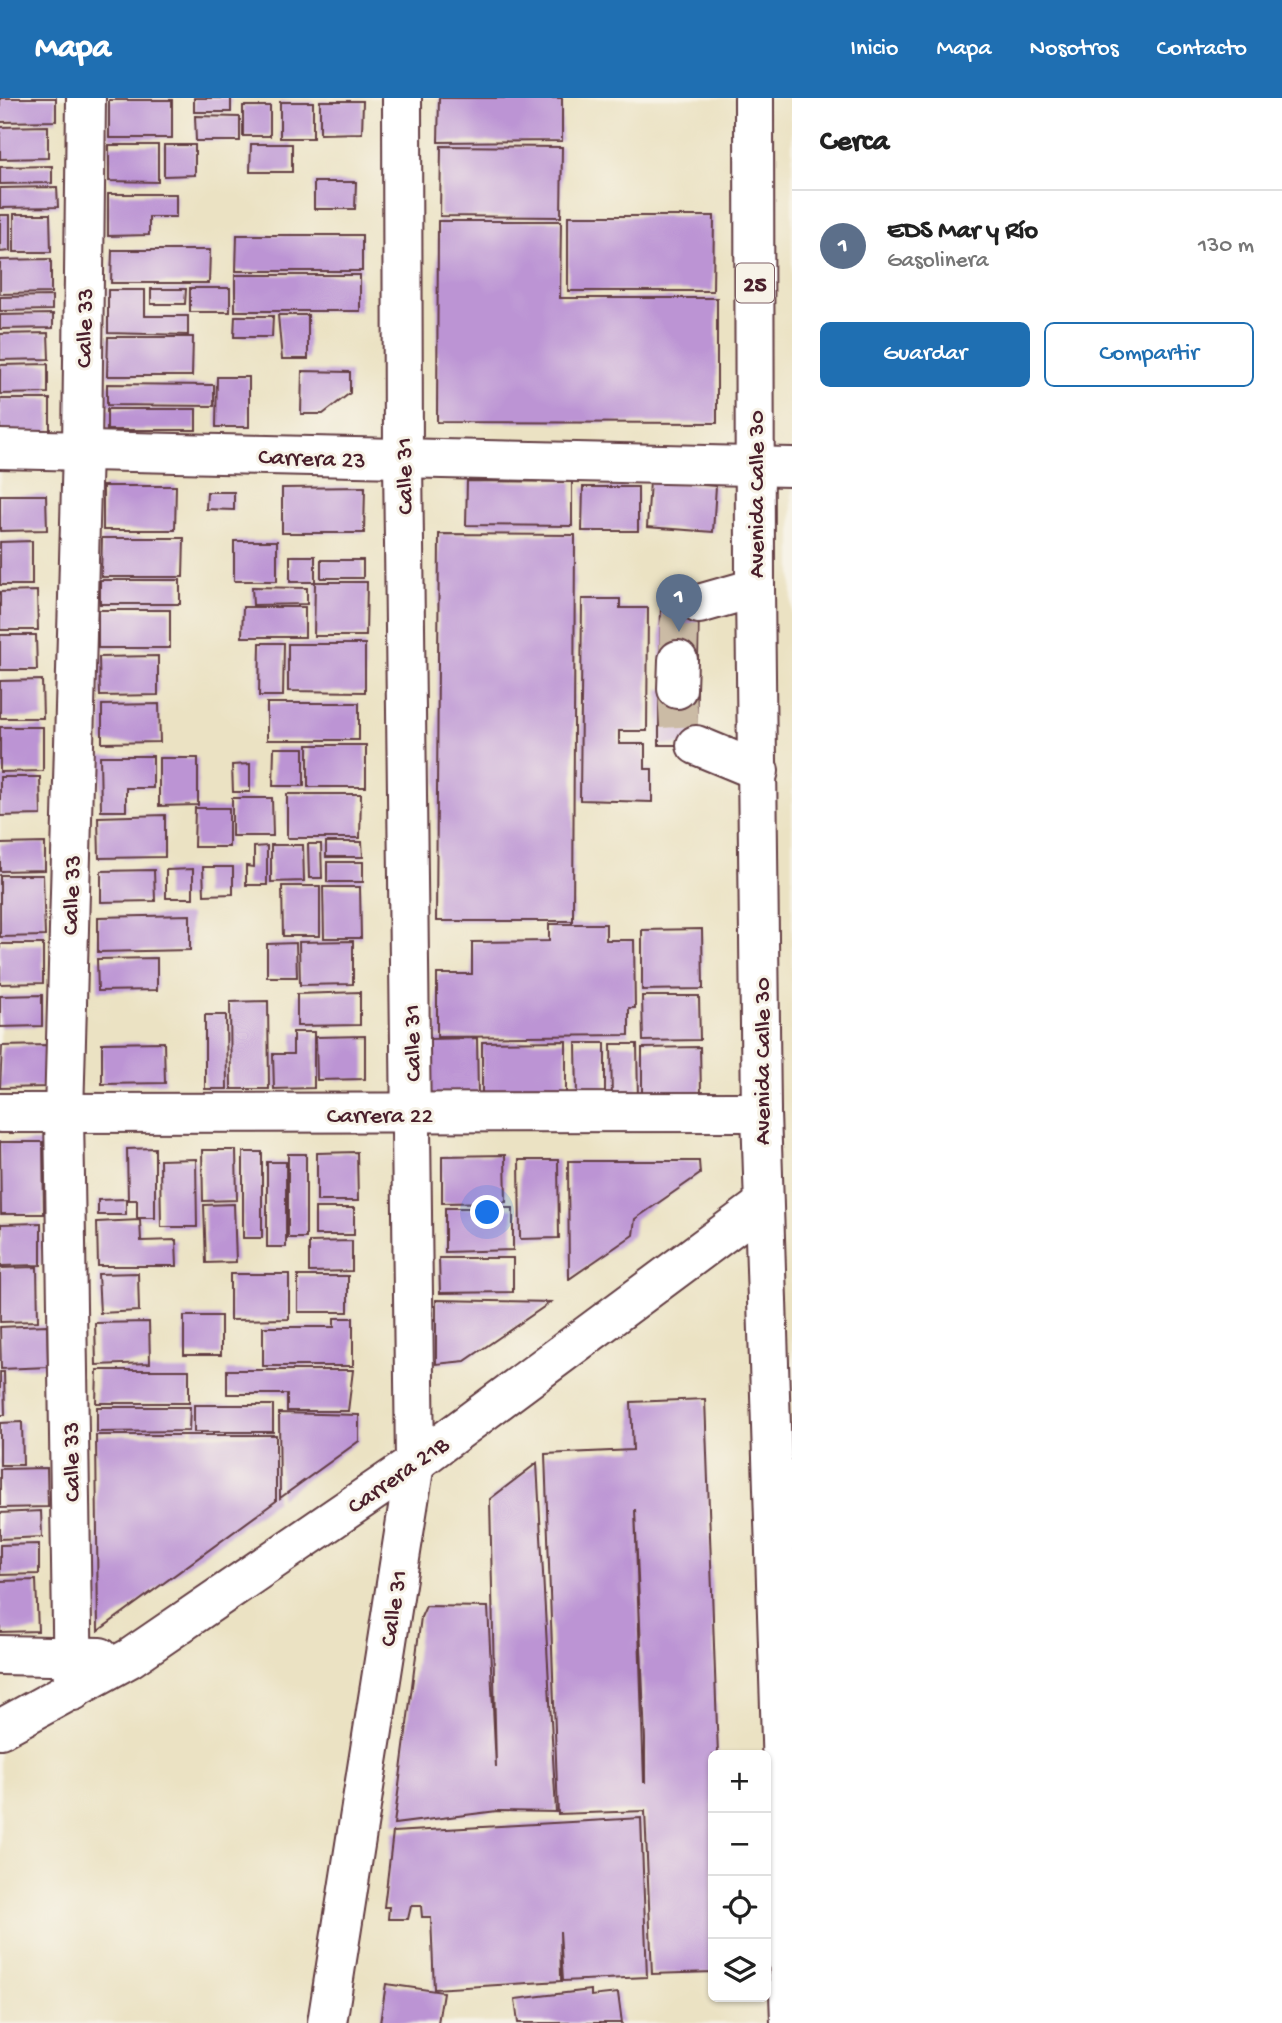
<!DOCTYPE html>
<html lang="es">
<head>
<meta charset="utf-8">
<style>
  body { margin:0; font-family:"Gochi Hand",sans-serif; background:#f2f2f2; color:#222 }
  .controls { position:absolute; right:21px; bottom:21px; display:grid; overflow:hidden; border-radius:10px; box-shadow:0 2px 5px #0004 }
  .controls button { width:63px; height:63px; display:grid; place-items:center; padding:0; border:0; border-bottom:2px solid #e0e0e0; background:#fff; color:#222; font:35px sans-serif }
  .you { position:absolute; left:488px; top:1115px; width:24px; height:24px; margin:-18px; border:5px solid #fff; border-radius:50%; background:#1a73e8; box-shadow:0 0 0 10px #1a73e833 }
  .badge { display:grid; place-items:center; width:46px; height:46px; border-radius:50%; background:#1f6fb2; color:#fff; font-size:23px; font-weight:700 }
  .pin { position:absolute; translate:-50% -58px; filter:drop-shadow(0 2px 4px #0008) }
  .pin::after { content:''; position:absolute; top:37px; width:24px; height:21px; background:inherit; clip-path:polygon(0 0,100% 0,50% 100%) }
  .list { margin:0; padding:0; list-style:none }
  h2 { display:flex; justify-content:space-between; align-items:center; height:91px; margin:0; padding:0 28px; font-size:30px }
  h2 small { font-size:23px; font-weight:400; color:#767676 }
  .list li { display:grid; grid-template-columns:46px 1fr auto; gap:21px; align-items:center; box-sizing:border-box; height:112px; padding:0 28px; border-top:2px solid #e0e0e0 }
  .list b { display:block; font-size:26px; white-space:nowrap }
  .list p { margin:0; font-size:23px; white-space:nowrap; color:#767676 }
  .list em { font-size:23px; font-style:normal; color:#767676 }
  .actions { display:flex; gap:14px; padding:21px 28px }
  .actions a { flex:1; padding:16px 0; border:2px solid #1f6fb2; border-radius:10px; text-align:center; font-size:24px; color:#1f6fb2 }
  .actions .main { background:#1f6fb2; color:#fff }
  .icon { flex:none; width:38px; height:38px; fill:none; stroke:currentColor; stroke-width:2; stroke-linecap:round; stroke-linejoin:round }
  .map { position:relative; flex:none; width:792px; height:1925px; overflow:hidden }
  header { display:flex; align-items:center; gap:42px; box-sizing:border-box; height:98px; padding:0 35px; background:#1f6fb2; color:#fff }
  header strong { font-size:33px }
  nav { display:flex; gap:38px; margin-inline-start:auto; font-size:24px }
  main { display:flex }
  aside { flex:1; background:#fff }
  .map>svg:first-child { display:block }
  .building { fill:#bc94d4; fill-rule:evenodd }
  .lines { fill:none; stroke-linecap:round; stroke-linejoin:round }
  .minor-tunnel { stroke:#cbbba5; stroke-width:38; stroke-dasharray:38 19; stroke-linecap:butt }
  .minor-casing { stroke:#623c42; stroke-width:42 }
  .highway-casing { stroke:#623c42; stroke-width:42 }
  .minor { stroke:#fff; stroke-width:38 }
  .highway { stroke:#fff; stroke-width:38 }
  .labels { text-anchor:middle; stroke-width:6; stroke-linejoin:round; paint-order:stroke }
  .shield { fill:#f7f3e8; stroke:#7e5f64; stroke-width:2 }
  .shield-label { font-size:23px; font-weight:bold; fill:#4a1f2b }
  .street-label { font-size:24px; fill:#4a1f2b; stroke:#f7f3e8 }
</style>
</head>
<body>
<header>
<strong>Mapa</strong>
<nav><a>Inicio</a><a>Mapa</a><a>Nosotros</a><a>Contacto</a></nav>
</header>
<main>
<div class="map">
<svg width="792" height="1925" viewBox="0 0 792 1925">
  <rect width="100%" height="100%" fill="#f7f3e8"/>
  <filter id="ink" filterUnits="userSpaceOnUse"><feTurbulence type="fractalNoise" baseFrequency=".0143" numOctaves="2"/><feDisplacementMap in="SourceGraphic" scale="14" xChannelSelector="R" yChannelSelector="G"/><feConvolveMatrix kernelMatrix="1 2 1 2 8 2 1 2 1" color-interpolation-filters="sRGB"/></filter>
  <filter id="wash" filterUnits="userSpaceOnUse"><feTurbulence type="fractalNoise" baseFrequency=".00686" numOctaves="4" result="noise"/><feDisplacementMap in="SourceGraphic" scale="28" xChannelSelector="R" yChannelSelector="G"/><feGaussianBlur stdDeviation="1.57" result="paint"/><feColorMatrix in="noise" values="0 0 0 0 0 0 0 0 0 0 0 0 0 0 0 0 0 1.4 0 .05"/><feComposite in="paint" operator="in"/></filter>
  <g filter="url(#wash)">
    <rect width="100%" height="100%" fill="#ebe2c3"/>
    <g id="blocks">
      <g class="building">
        <polygon points="0,0 56,0 56,23 0,24"/>
        <rect x="194" y="0" width="37" height="14"/>
        <polygon points="439,0 562,0 562,43 438,44"/>
        <rect x="109" y="2" width="63" height="38"/>
        <polygon points="320,3 363,3 362,35 320,36"/>
        <rect x="280" y="4" width="33" height="36"/>
        <rect x="243" y="8" width="27" height="30"/>
        <polygon points="195,18 240,19 240,43 196,43"/>
        <polygon points="48,28 48,60 0,61 0,29"/>
        <polygon points="251,46 292,46 292,74 250,74"/>
        <polygon points="109,47 158,47 158,84 109,83"/>
        <polygon points="164,47 195,47 195,77 164,78"/>
        <polygon points="441,48 562,49 561,119 440,118"/>
        <polygon points="52,68 52,85 0,86 0,69"/>
        <polygon points="314,84 356,84 355,111 314,111"/>
        <polygon points="57,89 58,109 0,110 0,90"/>
        <polygon points="108,96 176,96 176,119 149,119 149,137 108,138"/>
        <polygon points="14,116 50,116 51,154 14,154"/>
        <polygon points="0,117 10,117 10,153 0,154"/>
        <polygon points="568,118 714,118 713,193 568,193"/>
        <polygon points="438,123 561,123 560,200 717,200 717,325 437,324"/>
        <polygon points="237,137 362,137 362,173 236,173"/>
        <polygon points="112,152 210,152 209,185 111,185"/>
        <polygon points="51,161 51,195 0,196 0,162"/>
        <rect x="235" y="177" width="125" height="36"/>
        <rect x="190" y="190" width="40" height="24"/>
        <polygon points="151,191 186,191 185,206 151,206"/>
        <polygon points="108,192 145,192 145,218 188,218 188,237 108,235"/>
        <polygon points="52,198 52,212 0,213 0,199"/>
        <polygon points="53,216 53,230 0,231 0,217"/>
        <polygon points="278,217 308,217 308,261 282,261"/>
        <polygon points="235,218 273,218 272,239 234,239"/>
        <polygon points="48,235 49,261 0,262 0,236"/>
        <polygon points="108,239 193,239 192,278 107,278"/>
        <polygon points="48,266 48,295 0,296 0,267"/>
        <polygon points="302,273 350,274 350,295 323,316 301,316"/>
        <polygon points="217,279 249,279 249,329 216,329"/>
        <polygon points="107,286 214,287 214,308 107,307"/>
        <polygon points="0,301 50,301 50,334 0,335"/>
        <rect x="107" y="311" width="89" height="21"/>
        <polygon points="467,383 572,384 572,428 466,427"/>
        <polygon points="650,383 716,388 713,434 647,429"/>
        <polygon points="103,388 176,388 175,432 103,432"/>
        <polygon points="365,389 364,435 282,435 282,390"/>
        <polygon points="583,389 638,389 638,433 582,433"/>
        <polygon points="207,394 234,394 234,412 206,411"/>
        <polygon points="0,397 46,397 47,432 0,433"/>
        <polygon points="439,436 575,437 573,823 436,823"/>
        <polygon points="102,440 184,440 183,479 101,479"/>
        <polygon points="32,443 32,487 0,487 0,444"/>
        <rect x="234" y="443" width="43" height="40"/>
        <rect x="290" y="458" width="25" height="26"/>
        <rect x="321" y="462" width="42" height="18"/>
        <rect x="100" y="482" width="80" height="24"/>
        <polygon points="315,484 367,484 366,538 314,538"/>
        <polygon points="252,489 307,490 307,506 253,507"/>
        <polygon points="37,493 38,532 0,532 0,494"/>
        <polygon points="582,501 620,501 620,510 648,510 647,633 619,633 619,646 645,646 645,671 652,671 652,704 580,702"/>
        <polygon points="699,506 698,562 660,562 661,507"/>
        <polygon points="243,509 305,509 305,539 242,539"/>
        <rect x="98" y="512" width="72" height="38"/>
        <polygon points="0,537 36,537 37,572 0,572"/>
        <polygon points="260,545 284,545 283,598 259,598"/>
        <polygon points="288,546 365,546 365,594 288,593"/>
        <polygon points="158,558 158,597 100,598 99,559"/>
        <polygon points="42,582 43,620 0,620 0,583"/>
        <polygon points="659,591 697,591 696,647 659,647"/>
        <rect x="267" y="605" width="92" height="37"/>
        <polygon points="159,606 160,644 102,645 102,607"/>
        <polygon points="0,629 43,629 43,673 0,674"/>
        <rect x="308" y="647" width="58" height="42"/>
        <polygon points="274,650 304,650 304,688 273,688"/>
        <polygon points="100,658 153,658 153,690 126,690 126,713 101,713"/>
        <polygon points="159,660 198,660 198,707 159,708"/>
        <polygon points="250,666 250,694 233,694 232,667"/>
        <polygon points="0,679 40,679 41,717 0,718"/>
        <polygon points="287,696 361,696 360,740 287,740"/>
        <polygon points="232,700 272,700 273,738 232,738"/>
        <polygon points="195,710 229,710 229,749 194,749"/>
        <polygon points="165,717 165,759 99,760 98,719"/>
        <polygon points="326,744 362,744 363,759 326,759"/>
        <polygon points="45,745 45,772 0,773 0,746"/>
        <polygon points="308,746 321,746 322,780 309,780"/>
        <polygon points="271,747 303,747 304,783 271,784"/>
        <polygon points="267,748 267,787 246,787 246,768 254,769 254,749"/>
        <rect x="327" y="764" width="36" height="20"/>
        <polygon points="203,769 233,769 233,796 204,797"/>
        <polygon points="193,771 193,800 166,800 166,772"/>
        <polygon points="154,772 155,803 101,804 101,773"/>
        <polygon points="0,777 43,777 45,838 0,839"/>
        <polygon points="282,788 320,788 320,838 283,838"/>
        <polygon points="323,789 360,789 361,840 324,840"/>
        <polygon points="190,817 190,852 98,854 98,819"/>
        <polygon points="549,826 606,826 606,842 634,842 635,910 629,910 629,937 437,939 437,876 472,876 472,844 549,843"/>
        <polygon points="702,831 703,891 642,892 642,832"/>
        <polygon points="353,843 353,886 300,887 299,844"/>
        <polygon points="296,845 297,879 267,879 267,846"/>
        <polygon points="0,846 43,846 43,885 0,886"/>
        <polygon points="157,860 157,892 98,893 97,861"/>
        <polygon points="360,894 360,927 297,928 297,896"/>
        <polygon points="42,897 42,928 0,929 0,898"/>
        <polygon points="642,898 699,898 700,942 643,943"/>
        <polygon points="268,903 269,991 231,991 230,904"/>
        <polygon points="205,917 226,917 227,991 205,991"/>
        <polygon points="293,934 314,934 314,990 274,991 273,956 293,956"/>
        <polygon points="365,938 365,981 317,982 316,939"/>
        <polygon points="477,940 478,999 430,1000 429,941"/>
        <polygon points="566,943 566,997 482,997 482,944"/>
        <polygon points="164,944 165,985 102,986 102,945"/>
        <polygon points="576,945 605,945 605,999 577,999"/>
        <polygon points="611,946 637,946 638,1002 612,1002"/>
        <polygon points="48,947 48,989 0,990 2,948"/>
        <polygon points="700,949 701,995 642,995 642,950"/>
        <polygon points="0,1044 43,1044 44,1116 1,1116"/>
        <polygon points="155,1050 155,1120 137,1120 137,1102 128,1102 127,1051"/>
        <polygon points="202,1052 236,1052 237,1102 203,1103"/>
        <rect x="243" y="1054" width="19" height="86"/>
        <polygon points="357,1054 358,1103 317,1103 317,1055"/>
        <rect x="288" y="1056" width="18" height="84"/>
        <polygon points="505,1057 506,1104 442,1105 442,1058"/>
        <polygon points="196,1061 197,1129 161,1129 160,1062"/>
        <polygon points="519,1062 558,1062 559,1140 520,1141"/>
        <polygon points="568,1063 699,1063 700,1076 635,1121 633,1137 569,1181"/>
        <rect x="267" y="1064" width="19" height="85"/>
        <polygon points="126,1101 126,1117 98,1117 98,1102"/>
        <polygon points="234,1106 236,1164 206,1165 204,1107"/>
        <rect x="315" y="1110" width="39" height="27"/>
        <polygon points="445,1110 513,1110 513,1152 445,1154"/>
        <polygon points="140,1122 141,1143 176,1142 177,1168 98,1168 97,1124"/>
        <polygon points="41,1125 41,1167 1,1168 1,1126"/>
        <polygon points="352,1143 352,1173 309,1174 309,1144"/>
        <polygon points="439,1160 513,1160 513,1194 440,1195"/>
        <polygon points="37,1169 38,1223 0,1224 0,1170"/>
        <polygon points="138,1175 139,1213 100,1215 98,1176"/>
        <polygon points="230,1176 289,1176 289,1221 230,1222"/>
        <rect x="298" y="1178" width="50" height="36"/>
        <polygon points="436,1202 551,1204 465,1263 436,1266"/>
        <rect x="184" y="1218" width="37" height="39"/>
        <polygon points="334,1220 353,1220 353,1268 263,1268 263,1229 334,1229"/>
        <polygon points="149,1224 150,1265 96,1267 95,1225"/>
        <polygon points="47,1227 48,1269 1,1271 0,1229"/>
        <polygon points="97,1272 189,1272 189,1305 96,1305"/>
        <polygon points="227,1272 353,1272 348,1313 287,1313 287,1296 227,1296"/>
        <polygon points="0,1274 4,1274 5,1317 0,1317"/>
        <path d="M705 1301 718 1657H713V1874L652 1876 645 1713 558 1716 545 1356 633 1352 631 1304ZM635 1411 645 1641V1684H644Z"/>
        <rect x="194" y="1307" width="79" height="27"/>
        <polygon points="97,1309 190,1309 189,1333 97,1334"/>
        <polygon points="279,1315 359,1317 359,1343 280,1400"/>
        <polygon points="22,1324 23,1367 0,1367 0,1325"/>
        <polygon points="96,1337 276,1337 276,1403 98,1533"/>
        <polygon points="537,1365 556,1714 497,1713 394,1726 421,1519 426,1508 488,1509 496,1669 490,1401"/>
        <polygon points="47,1370 48,1409 0,1410 0,1371"/>
        <polygon points="41,1413 42,1439 0,1441 0,1415"/>
        <polygon points="39,1446 39,1476 0,1477 0,1447"/>
        <polygon points="36,1482 38,1533 0,1534 0,1483"/>
        <polygon points="641,1720 647,1879 563,1883 560,1833 561,1883 434,1891 431,1819 422,1819 421,1808 411,1808 408,1821 388,1821 389,1809 384,1809 393,1734"/>
        <polygon points="386,1886 443,1894 438,1925 380,1925"/>
        <polygon points="591,1892 591,1898 618,1895 622,1925 518,1925 515,1901"/>
      </g>
    </g>
  </g>
  <g filter="url(#ink)">
    <use href="#blocks" fill-opacity="0" stroke="#623c42" stroke-width="2"/>
    <g class="lines">
      <g class="minor-tunnel">
        <polyline points="678,562 679,527 699,506"/>
        <polyline points="677,591 679,629 696,647"/>
      </g>
      <defs>
        <g id="minor">
          <polyline points="0,351 792,369"/>
          <polyline points="699,506 755,490"/>
          <polyline points="677,591 678,562"/>
          <polyline points="696,647 759,673"/>
          <polyline points="0,1015 761,1014"/>
          <polyline points="0,1557 100,1559"/>
          <polyline points="73,1593 64,1016 82,351 86,0"/>
          <polyline points="0,1631 130,1560 415,1365 762,1107"/>
          <polyline points="327,1925 415,1365 403,362 402,0"/>
        </g>
        <polyline id="highway" points="754,0 755,490 761,1014 790,1925"/>
      </defs>
      <use href="#minor" class="minor-casing"/>
      <use href="#highway" class="highway-casing"/>
      <use href="#minor" class="minor"/>
      <use href="#highway" class="highway"/>
    </g>
  </g>
  <g class="labels">
    <rect class="shield" x="736" y="165.5" width="38" height="39" rx="5"/>
    <g class="shield-label">
      <text x="755" y="193">25</text>
    </g>
    <g class="street-label">
      <text transform="translate(83 230) rotate(-89)" y="8">Calle 33</text>
      <text transform="translate(312 359) rotate(2)" y="8">Carrera 23</text>
      <text transform="translate(403 378) rotate(-91)" y="8">Calle 31</text>
      <text transform="translate(755 396) rotate(-90)" y="8">Avenida Calle 30</text>
      <text transform="translate(70 797) rotate(-88)" y="8">Calle 33</text>
      <text transform="translate(411 945) rotate(-91)" y="8">Calle 31</text>
      <text transform="translate(761 963) rotate(-90)" y="8">Avenida Calle 30</text>
      <text x="380" y="1024">Carrera 22</text>
      <text transform="translate(70 1364) rotate(-91)" y="8">Calle 33</text>
      <text transform="translate(397 1376) rotate(-35)" y="8">Carrera 21B</text>
      <text transform="translate(392 1510) rotate(-81)" y="8">Calle 31</text>
    </g>
  </g>
</svg>
<div class="controls">
<button>+</button>
<button>−</button>
<button><svg class="icon" aria-label="locate" viewBox="0 0 24 24"><circle cx="12" cy="12" r="6"/><path d="M12 2v4M12 18v4M2 12h4M18 12h4"/></svg></button>
<button><svg class="icon" aria-label="layers" viewBox="0 0 24 24"><path d="M12 4l9 5-9 5-9-5zM3 14l9 5 9-5"/></svg></button>
</div>
<div class="you"></div>
<div class="pin badge" style="left:679px;top:534px;background:#5c6f8a">1</div>
</div>
<aside>
<h2>Cerca<small></small></h2>
<ul class="list">
<li><span class="badge" style="background:#5c6f8a">1</span><div><b>EDS Mar y Río</b><p>Gasolinera</p></div><em>130 m</em></li>
</ul>
<div class="actions"><a class="main">Guardar</a><a>Compartir</a></div>
</aside>
</main>
</body>
</html>
